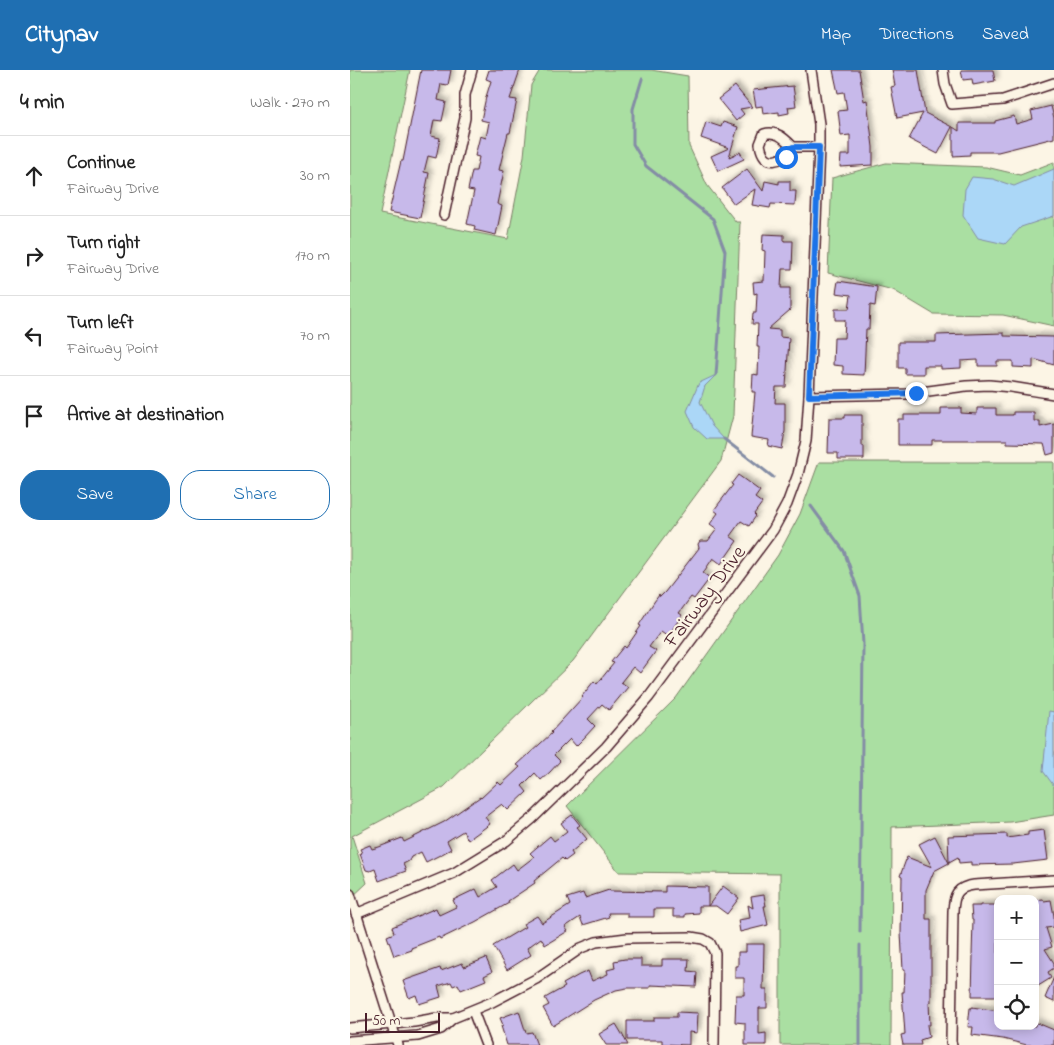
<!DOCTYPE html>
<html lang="en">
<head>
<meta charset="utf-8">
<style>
  body { margin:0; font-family:"Indie Flower",sans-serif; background:#f2f2f2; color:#222 }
  .controls { position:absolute; right:15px; bottom:15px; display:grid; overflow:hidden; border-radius:10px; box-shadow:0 2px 12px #0003 }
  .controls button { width:45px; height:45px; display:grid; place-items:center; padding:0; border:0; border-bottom:1px solid #e0e0e0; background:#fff; color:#222; font:25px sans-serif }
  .scale { position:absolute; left:15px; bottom:12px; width:75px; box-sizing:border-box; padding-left:5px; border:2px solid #4a1f2b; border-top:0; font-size:14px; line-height:18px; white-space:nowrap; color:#4a1f2b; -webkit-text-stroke:4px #fcf5e5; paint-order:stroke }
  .stop { position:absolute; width:15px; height:15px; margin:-11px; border:4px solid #1a73e8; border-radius:50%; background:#fff }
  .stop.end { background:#1a73e8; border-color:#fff; box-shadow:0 1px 5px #0008 }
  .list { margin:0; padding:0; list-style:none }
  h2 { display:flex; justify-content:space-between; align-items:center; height:65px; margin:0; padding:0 20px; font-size:21px }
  h2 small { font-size:16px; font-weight:400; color:#767676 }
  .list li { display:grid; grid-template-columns:32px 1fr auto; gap:15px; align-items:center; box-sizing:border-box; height:80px; padding:0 20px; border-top:1px solid #e0e0e0 }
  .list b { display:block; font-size:19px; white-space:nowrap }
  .list p { margin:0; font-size:16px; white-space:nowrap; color:#767676 }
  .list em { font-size:16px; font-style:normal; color:#767676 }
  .actions { display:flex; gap:10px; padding:15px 20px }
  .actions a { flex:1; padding:11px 0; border:1px solid #1f6fb2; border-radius:20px; text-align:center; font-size:18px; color:#1f6fb2 }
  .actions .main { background:#1f6fb2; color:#fff }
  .icon { flex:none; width:28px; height:28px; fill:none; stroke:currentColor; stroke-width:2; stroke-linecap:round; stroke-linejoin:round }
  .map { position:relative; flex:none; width:704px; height:975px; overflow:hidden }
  header { display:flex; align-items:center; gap:30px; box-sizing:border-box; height:70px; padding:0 25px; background:#1f6fb2; color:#fff }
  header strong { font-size:24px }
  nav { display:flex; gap:28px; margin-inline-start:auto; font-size:18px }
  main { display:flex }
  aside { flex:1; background:#fff }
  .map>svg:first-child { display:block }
  .green { fill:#aadfa2; stroke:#7a7f66 }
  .water { fill:#abd7f7; stroke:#848da5 }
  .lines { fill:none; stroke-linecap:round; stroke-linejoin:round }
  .stream { stroke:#848da5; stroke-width:3 }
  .building { fill:#c7b9ea; stroke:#4a1f2b; filter:url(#shadow) }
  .street-casing { stroke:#4a1f2b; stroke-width:12 }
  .street { stroke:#fcf5e5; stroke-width:9 }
  .route { stroke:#1a73e8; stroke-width:6 }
  .labels { text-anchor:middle; stroke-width:4; stroke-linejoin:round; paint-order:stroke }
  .street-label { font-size:21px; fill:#4a1f2b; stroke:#fcf5e5 }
</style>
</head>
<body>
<header>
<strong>Citynav</strong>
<nav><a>Map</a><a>Directions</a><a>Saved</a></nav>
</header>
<main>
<aside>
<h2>4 min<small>Walk · 270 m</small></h2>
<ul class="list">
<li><svg class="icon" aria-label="ahead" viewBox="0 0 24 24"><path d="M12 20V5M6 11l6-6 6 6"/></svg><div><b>Continue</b><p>Fairway Drive</p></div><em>30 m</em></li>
<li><svg class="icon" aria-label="right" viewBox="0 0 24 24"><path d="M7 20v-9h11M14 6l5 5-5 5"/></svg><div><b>Turn right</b><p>Fairway Drive</p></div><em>170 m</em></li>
<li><svg class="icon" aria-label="left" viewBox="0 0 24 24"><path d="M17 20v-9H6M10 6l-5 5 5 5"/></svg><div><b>Turn left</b><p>Fairway Point</p></div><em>70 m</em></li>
<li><svg class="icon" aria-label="arrive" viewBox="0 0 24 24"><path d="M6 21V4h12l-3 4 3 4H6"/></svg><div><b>Arrive at destination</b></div></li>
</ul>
<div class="actions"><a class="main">Save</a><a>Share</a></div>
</aside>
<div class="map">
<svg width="704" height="975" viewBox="0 0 704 975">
  <defs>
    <filter id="shadow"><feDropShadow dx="3.5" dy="-3.5" stdDeviation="2.5" flood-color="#0004"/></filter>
  </defs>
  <rect width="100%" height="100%" fill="#fcf5e5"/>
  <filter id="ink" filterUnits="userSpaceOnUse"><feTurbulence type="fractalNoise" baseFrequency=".02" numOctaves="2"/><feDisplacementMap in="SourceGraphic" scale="10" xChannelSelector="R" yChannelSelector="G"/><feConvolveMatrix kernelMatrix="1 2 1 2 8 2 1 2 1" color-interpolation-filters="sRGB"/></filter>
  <g filter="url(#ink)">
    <g class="green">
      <polygon points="0,0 60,0 30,144 158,169 174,86 181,15 190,0 301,0 338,6 339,76 357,115 386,152 390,152 383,346 371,391 223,591 94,717 2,766 17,813 0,829"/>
      <polygon points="704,92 704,256 653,245 583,244 543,220 478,203 482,108 536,93 636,97 670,105"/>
      <polygon points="469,392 704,392 704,745 660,752 542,757 541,975 430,975 430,804 269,802 217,736 326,628 428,485 450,444"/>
    </g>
    <g class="water">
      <polygon points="704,99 704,146 671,157 655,174 628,168 613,145 615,119 622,107 643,109 664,116"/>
      <polygon points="366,305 355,316 350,332 362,356 374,369 357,369 344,357 337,341 349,313"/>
      <polygon points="699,641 704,642 704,716 693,701"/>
    </g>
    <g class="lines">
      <g class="stream">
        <polyline points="292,9 283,39 283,74 296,96 363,149 375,181 366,305"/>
        <polyline points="374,369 423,407"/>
        <polyline points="461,436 494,481 510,526 513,574 510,862"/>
        <polyline points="510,975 510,875"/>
      </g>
    </g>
    <g class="building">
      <polygon points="71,0 101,0 98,15 91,14 88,30 96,32 92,51 84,50 81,66 90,68 86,88 78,86 74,102 79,103 70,148 39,142 51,91 53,91"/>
      <polygon points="139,0 170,0 160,29 167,30 160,63 158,63 149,100 154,101 147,134 152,136 146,165 124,160 125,156 117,154 124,121 118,120 122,101 126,101 129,87 125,86 130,66 136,68 139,52 131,50 136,27 141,11 136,9"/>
      <polygon points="483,0 509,0 514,31 517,30 523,77 523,95 490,97 491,85 500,85 500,65 491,66 488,41 497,40 494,22 488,23"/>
      <polygon points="542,0 568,0 575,43 602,57 588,84 559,69 573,43 547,48 541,17 545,16"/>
      <polygon points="611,0 643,0 645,11 623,15 622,9 613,10"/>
      <polygon points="385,16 402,37 390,39 394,44 386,51 368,29"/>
      <polygon points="443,16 446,36 438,37 439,43 429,45 429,42 413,44 412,36 406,37 403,20"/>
      <polygon points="701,36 704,48 704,68 648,82 620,82 620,85 603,86 603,57 609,61 609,53 645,53 645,51 664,46 666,54 683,49 681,41"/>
      <polygon points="356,52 371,57 373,52 388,57 379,87 390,82 394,89 368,101 361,86 379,78 351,68"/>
      <polygon points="397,99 413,121 415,111 429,114 429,111 440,111 440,121 446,121 445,135 421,134 420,138 402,135 405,119 384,134 372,118"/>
      <polygon points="413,164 434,165 434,171 443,171 442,199 432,199 431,218 440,218 440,240 418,259 430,260 430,267 439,268 436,317 426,317 425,333 435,333 435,361 432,379 418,376 419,370 401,367 405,322 402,322 403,304 408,305 409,277 407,277 408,254 402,254 403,243 406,243 407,223 404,224 403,212 414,211 415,181 412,180"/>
      <polygon points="488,211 527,217 525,236 520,235 519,259 516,259 514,305 493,304 493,296 483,295 484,268 494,268 495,250 485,250 485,239 499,239 501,225 486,223"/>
      <polygon points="654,263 654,266 704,267 704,295 683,289 683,298 663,297 663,291 647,291 647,296 628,296 628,290 611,291 611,298 591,299 591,296 574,296 574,304 555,304 555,298 548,298 548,272 586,272 586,265"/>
      <polygon points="591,338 611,338 611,343 627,344 627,338 646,338 646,345 663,345 663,342 684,342 684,351 690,351 690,357 704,354 704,383 697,385 694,374 657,373 657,370 582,370 582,375 548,375 548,349 554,349 554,345 591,345"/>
      <polygon points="495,345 512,345 512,376 514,376 514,389 488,389 488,383 478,383 479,348 495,348"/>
      <polygon points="388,405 410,421 405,428 412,433 404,444 406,446 399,456 391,451 380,466 387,471 371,494 363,488 353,503 360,508 344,529 341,527 329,543 332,545 318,566 311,561 299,577 306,581 290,603 283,597 271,612 278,617 259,640 252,634 238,649 245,656 234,668 226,676 220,669 204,685 210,691 200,702 191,710 185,703 172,716 177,722 158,740 152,734 135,747 140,754 118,770 113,761 97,771 101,779 92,784 76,792 71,782 61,787 59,791 53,794 56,801 29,811 25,799 20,801 16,800 10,784 12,783 10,779 20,775 22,779 29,777 52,768 54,772 94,752 130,727 131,728 148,712 151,715 170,697 167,695 202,663 201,662 233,627 232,626 244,611 247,614 264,593 261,592 274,576 276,578 291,556 289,555 304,532 309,525 310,527 315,522 329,504 349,478 348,474 350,471 358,471 367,459 360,454 368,443 364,440 383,415 381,414"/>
      <polygon points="222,745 230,755 227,757 237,769 221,782 223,785 215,791 212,788 184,811 185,813 158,831 159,833 125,852 90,869 89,867 61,878 62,880 44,886 37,866 44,863 42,857 86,838 89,845 106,837 103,830 126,819 130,827 147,817 142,810 163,794 167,800 184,787 180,783 200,766 204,771 217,761 211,753"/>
      <polygon points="694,760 698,790 663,794 621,795 621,792 609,793 608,787 599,792 598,766 657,764 657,768 678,765 678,762"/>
      <polygon points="585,766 599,793 584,801 576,820 576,849 581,849 581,932 579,932 580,955 577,955 579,967 570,970 571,975 553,975 551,965 555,964 552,922 554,922 555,900 553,900 551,863 552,807 550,806 557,787 582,797 569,774"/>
      <polygon points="315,816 358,817 358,836 349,836 349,843 335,844 335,847 323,847 323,839 304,839 304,847 277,847 277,843 258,843 259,847 233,855 230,847 215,857 218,861 195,875 191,868 177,878 181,885 157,900 143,876 175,857 173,854 187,846 192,853 220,835 217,828 233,823 235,828 259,820 260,821 315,822"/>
      <polygon points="373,816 389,828 377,844 366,836 358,836"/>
      <polygon points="414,825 416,836 414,836 418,855 390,862 388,850 400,848 398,835 403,838 401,827"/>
      <polygon points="693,829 694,831 701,830 704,846 704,857 696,858 702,877 695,879 704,893 704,898 698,902 701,908 685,918 685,830"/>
      <polygon points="630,835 648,835 648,926 622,926 623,885 622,885 623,850 622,850 621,836 630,836"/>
      <polygon points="396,874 414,874 413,919 417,919 417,938 409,938 409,964 416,963 416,975 395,975 395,953 385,952 386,925 394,925 394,908 385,908 385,896 388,896 388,882 396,882"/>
      <polygon points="136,888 142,902 134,906 136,910 111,920 108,914 103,916 101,912 88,916 91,927 69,934 66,925 59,928 53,911 90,898 91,901 112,893 114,897"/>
      <polygon points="275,889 291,889 291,896 312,896 312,889 339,889 338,901 347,902 346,917 300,915 300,918 277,918 266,920 244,930 203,956 193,938 199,935 195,928 215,917 213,914 229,905 238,901 242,911 258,904 257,900 265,898 264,891"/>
      <polygon points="704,907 704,932 695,928"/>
      <polygon points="622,937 648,941 648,956 685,956 685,952 704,960 704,975 677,975 653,969 622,965 623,957 618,957 620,938 622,938"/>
      <polygon points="169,941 176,963 182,962 187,975 157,975 151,956 153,955 150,948"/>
      <polygon points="327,942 348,943 347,963 339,962 339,975 312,974 312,970 277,970 277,951 304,951 304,947 327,947"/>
      <polygon points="266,954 272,964 278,975 256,975 249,964"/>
    </g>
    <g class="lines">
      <defs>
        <g id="street">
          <polyline points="593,0 595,14 602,34 653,30 704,13"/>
          <path d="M443 77C432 92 414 99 410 74L414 64C427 60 435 69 443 77H469"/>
          <polyline points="94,145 115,48 115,25 122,0"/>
          <polyline points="459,326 556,324 616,316 639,315 661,317 704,324"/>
          <polyline points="0,824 48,975"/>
          <polyline points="6,844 104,803 156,771 182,749 256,677 299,627 423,460 437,434 448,404 456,371 459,326 469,77 469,54 461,0"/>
          <polyline points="123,941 136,975"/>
          <polyline points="0,958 64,952 87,948 103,948"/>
          <polyline points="0,971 68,966 91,959 103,948 142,932 186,909 231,878 246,872 277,868 341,867 353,869 360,873 365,883 364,975"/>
          <path d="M602 975 601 972 603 841C604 824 607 817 624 815L704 810"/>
        </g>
      </defs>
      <use href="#street" class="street-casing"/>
      <use href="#street" class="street"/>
    </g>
  </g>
  <g class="lines" filter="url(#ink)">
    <polyline class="route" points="436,87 443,77 469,77 459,326 566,323"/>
  </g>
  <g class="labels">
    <g class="street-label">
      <text transform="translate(354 526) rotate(-53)" y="7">Fairway Drive</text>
    </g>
  </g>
</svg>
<div class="controls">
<button>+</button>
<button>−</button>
<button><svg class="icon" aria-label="locate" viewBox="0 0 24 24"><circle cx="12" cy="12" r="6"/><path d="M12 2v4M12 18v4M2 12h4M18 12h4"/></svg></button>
</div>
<div class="scale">50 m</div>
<div class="stop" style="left:436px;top:87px"></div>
<div class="stop end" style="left:566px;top:323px"></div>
</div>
</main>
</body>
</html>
